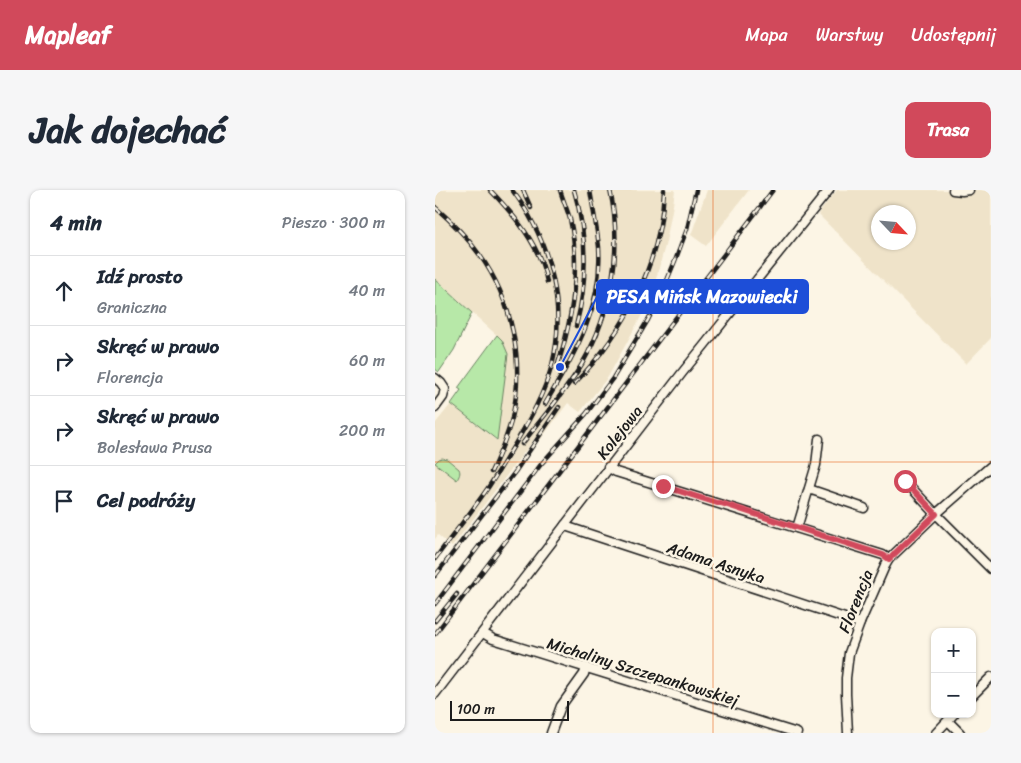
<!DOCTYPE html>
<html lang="pl">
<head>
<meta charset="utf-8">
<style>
  body { margin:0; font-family:Sriracha,sans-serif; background:#f6f6f7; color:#1f2937 }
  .controls { position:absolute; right:15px; bottom:15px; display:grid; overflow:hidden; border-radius:10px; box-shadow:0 1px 4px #0004 }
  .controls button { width:45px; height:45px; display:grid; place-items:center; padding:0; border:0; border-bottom:1px solid #e0e1e3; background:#fff; color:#1f2937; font:25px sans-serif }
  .compass { position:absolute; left:436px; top:15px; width:45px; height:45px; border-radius:50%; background:#fff; box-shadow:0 1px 4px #0004; rotate:116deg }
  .scale { position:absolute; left:15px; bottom:12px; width:119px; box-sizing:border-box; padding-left:5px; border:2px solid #1c1c1c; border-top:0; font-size:14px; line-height:18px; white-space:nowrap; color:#1c1c1c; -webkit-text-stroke:4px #fcf5e5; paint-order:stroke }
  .stop { position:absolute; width:15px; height:15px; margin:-11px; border:4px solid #d1495b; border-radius:50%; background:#fff }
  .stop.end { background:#d1495b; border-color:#fff; box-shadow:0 1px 5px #0008 }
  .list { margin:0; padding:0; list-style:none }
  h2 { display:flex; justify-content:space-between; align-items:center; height:65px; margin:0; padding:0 20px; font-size:21px }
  h2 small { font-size:16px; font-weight:400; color:#747a83 }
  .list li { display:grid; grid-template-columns:32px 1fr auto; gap:15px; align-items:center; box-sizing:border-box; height:70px; padding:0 20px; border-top:1px solid #e0e1e3 }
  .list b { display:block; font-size:19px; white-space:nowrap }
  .list p { margin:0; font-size:16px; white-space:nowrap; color:#747a83 }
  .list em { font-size:16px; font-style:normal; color:#747a83 }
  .icon { flex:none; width:28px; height:28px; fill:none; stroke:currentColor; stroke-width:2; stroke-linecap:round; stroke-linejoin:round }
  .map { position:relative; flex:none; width:556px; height:543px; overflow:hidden; border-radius:10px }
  header { display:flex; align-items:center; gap:30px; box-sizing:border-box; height:70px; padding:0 25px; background:#d1495b; color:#fff }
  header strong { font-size:24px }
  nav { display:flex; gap:28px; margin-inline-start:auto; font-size:18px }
  .intro { display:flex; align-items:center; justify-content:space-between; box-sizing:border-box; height:120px; padding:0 30px }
  h1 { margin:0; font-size:35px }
  .button { padding:12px 22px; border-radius:10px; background:#d1495b; color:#fff; font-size:18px; font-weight:700 }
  main { display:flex; gap:30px; padding:0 30px }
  aside { flex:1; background:#fff; border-radius:10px; box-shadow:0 1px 4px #0004 }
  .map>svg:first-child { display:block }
  .built { fill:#efe3c9; fill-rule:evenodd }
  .green { fill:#b7e8a8; stroke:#6a8262 }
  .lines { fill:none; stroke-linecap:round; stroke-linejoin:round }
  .street-casing { stroke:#1c1c1c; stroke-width:11 }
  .street { stroke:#fcf5e5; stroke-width:8 }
  .rail-casing { stroke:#1c1c1c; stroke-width:4.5 }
  .rail { stroke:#fcf5e5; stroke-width:2.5; stroke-dasharray:8; stroke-linecap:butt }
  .route { stroke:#d1495b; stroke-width:6 }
  .grid { fill:none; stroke:#e8590c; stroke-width:1; stroke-opacity:0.55 }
  .labels { text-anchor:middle; stroke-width:5; stroke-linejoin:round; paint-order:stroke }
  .street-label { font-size:16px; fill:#1c1c1c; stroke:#fcf5e5 }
  .leader { fill:none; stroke:#1d4ed8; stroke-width:2 }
  .callout-dot { fill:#1d4ed8; stroke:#fcf5e5; stroke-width:2 }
  .callout { fill:#1d4ed8; stroke:#1d4ed8; stroke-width:2 }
  .callout-label { font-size:18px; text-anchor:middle; font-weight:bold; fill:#fff }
</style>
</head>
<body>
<header>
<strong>Mapleaf</strong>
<nav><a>Mapa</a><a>Warstwy</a><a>Udostępnij</a></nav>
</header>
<div class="intro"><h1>Jak dojechać</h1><a class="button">Trasa</a></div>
<main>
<aside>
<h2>4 min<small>Pieszo · 300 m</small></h2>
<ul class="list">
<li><svg class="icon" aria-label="ahead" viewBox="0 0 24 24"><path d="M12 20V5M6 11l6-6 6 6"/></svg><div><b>Idź prosto</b><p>Graniczna</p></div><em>40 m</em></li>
<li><svg class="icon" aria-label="right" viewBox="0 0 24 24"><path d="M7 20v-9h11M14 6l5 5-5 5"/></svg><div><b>Skręć w prawo</b><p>Florencja</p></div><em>60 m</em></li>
<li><svg class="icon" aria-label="right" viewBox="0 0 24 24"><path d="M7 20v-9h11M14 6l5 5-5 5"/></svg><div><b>Skręć w prawo</b><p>Bolesława Prusa</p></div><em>200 m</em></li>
<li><svg class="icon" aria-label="arrive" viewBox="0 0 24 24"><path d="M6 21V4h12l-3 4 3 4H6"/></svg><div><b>Cel podróży</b></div></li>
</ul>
</aside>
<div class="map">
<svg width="556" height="543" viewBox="0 0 556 543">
  <rect width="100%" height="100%" fill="#fcf5e5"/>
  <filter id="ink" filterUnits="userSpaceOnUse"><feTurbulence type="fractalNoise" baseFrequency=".02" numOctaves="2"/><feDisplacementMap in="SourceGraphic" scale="10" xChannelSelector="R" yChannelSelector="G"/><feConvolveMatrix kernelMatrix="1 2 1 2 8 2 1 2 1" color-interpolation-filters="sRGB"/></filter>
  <g filter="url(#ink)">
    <g class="built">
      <polygon points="0,0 240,0 238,15 231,52 221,89 209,121 173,187 145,222 133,213 105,250 100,248 17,357 3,345 0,349 0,234 16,214 61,250 67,150 0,89"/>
      <polygon points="272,0 314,0 271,56 256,45"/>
      <path d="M402 0H556V148L531 174 383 24ZM443 22H473V52H443Z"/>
    </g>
    <g class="green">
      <polygon points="0,89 37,123 19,160 4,182 0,179"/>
      <polygon points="62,145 67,150 73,164 62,250 16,214 26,200 23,198"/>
      <path d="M7 268 12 269 24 279C26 283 24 286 22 290L0 273 4 269Z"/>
    </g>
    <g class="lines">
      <defs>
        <g id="street">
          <polyline points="518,0 527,1 534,0"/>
          <polyline points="0,188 6,193 10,199 8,207 0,218"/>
          <polyline points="173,277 181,282 448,365 454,369"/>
          <polyline points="470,291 501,324 556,379"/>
          <polyline points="374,299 429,318"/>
          <polyline points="130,335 133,337 425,433"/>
          <polyline points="362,338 381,275 384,249"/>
          <polyline points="48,443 58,449 362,543"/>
          <polyline points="0,504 247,183 394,0"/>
          <polyline points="537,506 556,487"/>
          <polyline points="513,531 525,543"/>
          <polyline points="116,543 126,516 149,484 151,477"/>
          <polyline points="413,543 411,504 411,488 414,463 425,433 450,376 454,369 501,324 556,276"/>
          <polyline points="501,543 519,524"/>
        </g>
      </defs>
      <use href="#street" class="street-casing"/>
      <use href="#street" class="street"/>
      <defs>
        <g id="rail">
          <path d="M55 0C80 26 105 55 112 92"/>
          <polyline points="88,0 96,18"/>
          <path d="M139 0C152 44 153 91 141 136"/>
          <path d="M0 17C16 31 32 47 44 64 78 111 90 173 77 228 72 247 64 265 56 282"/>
          <path d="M123 174C138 127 146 78 135 29 132 19 128 10 125 0"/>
          <path d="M139 194C190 142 226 73 229 0"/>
          <path d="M110 214C140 163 168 118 164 57 162 38 158 19 155 0"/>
          <path d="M87 254C107 228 131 201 147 174 177 122 188 59 175 0"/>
          <path d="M0 369C16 347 34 325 50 302 61 287 70 270 80 254 95 229 109 204 117 175 124 147 124 117 118 89 111 56 97 26 77 0"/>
          <polyline points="0,386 80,282 124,217"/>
          <polyline points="0,414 107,273 151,224 178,188 213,130 228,100 240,71 252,39 261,0"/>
          <polyline points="0,431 22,404"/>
          <polyline points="0,444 338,0"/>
        </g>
      </defs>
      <use href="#rail" class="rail-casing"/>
      <use href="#rail" class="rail"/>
    </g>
  </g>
  <g class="lines" filter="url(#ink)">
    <polyline class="route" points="228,296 282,313 286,313 448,365 454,369 501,324 470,291"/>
  </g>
  <path class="grid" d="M278 0V543M0 272H556"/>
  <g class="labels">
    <g class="street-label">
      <text transform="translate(184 242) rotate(-52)" y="6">Kolejowa</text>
      <text transform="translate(281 372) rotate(18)" y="6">Adama Asnyka</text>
      <text transform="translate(420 411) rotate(-68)" y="6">Florencja</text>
      <text transform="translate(208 481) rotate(17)" y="6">Michaliny Szczepankowskiej</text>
    </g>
  </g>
  <path class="leader" d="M125 177L162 107"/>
  <circle class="callout-dot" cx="125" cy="177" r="5"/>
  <rect class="callout" x="162" y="90" width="211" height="33" rx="5"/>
  <g class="callout-label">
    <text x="267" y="113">PESA Mińsk Mazowiecki</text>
  </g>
</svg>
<div class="controls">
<button>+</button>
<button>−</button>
</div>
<svg class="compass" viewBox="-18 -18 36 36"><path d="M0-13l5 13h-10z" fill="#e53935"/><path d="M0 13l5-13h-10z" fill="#747a83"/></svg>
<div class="scale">100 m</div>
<div class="stop" style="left:470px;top:291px"></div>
<div class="stop end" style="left:228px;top:296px"></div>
</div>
</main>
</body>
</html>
